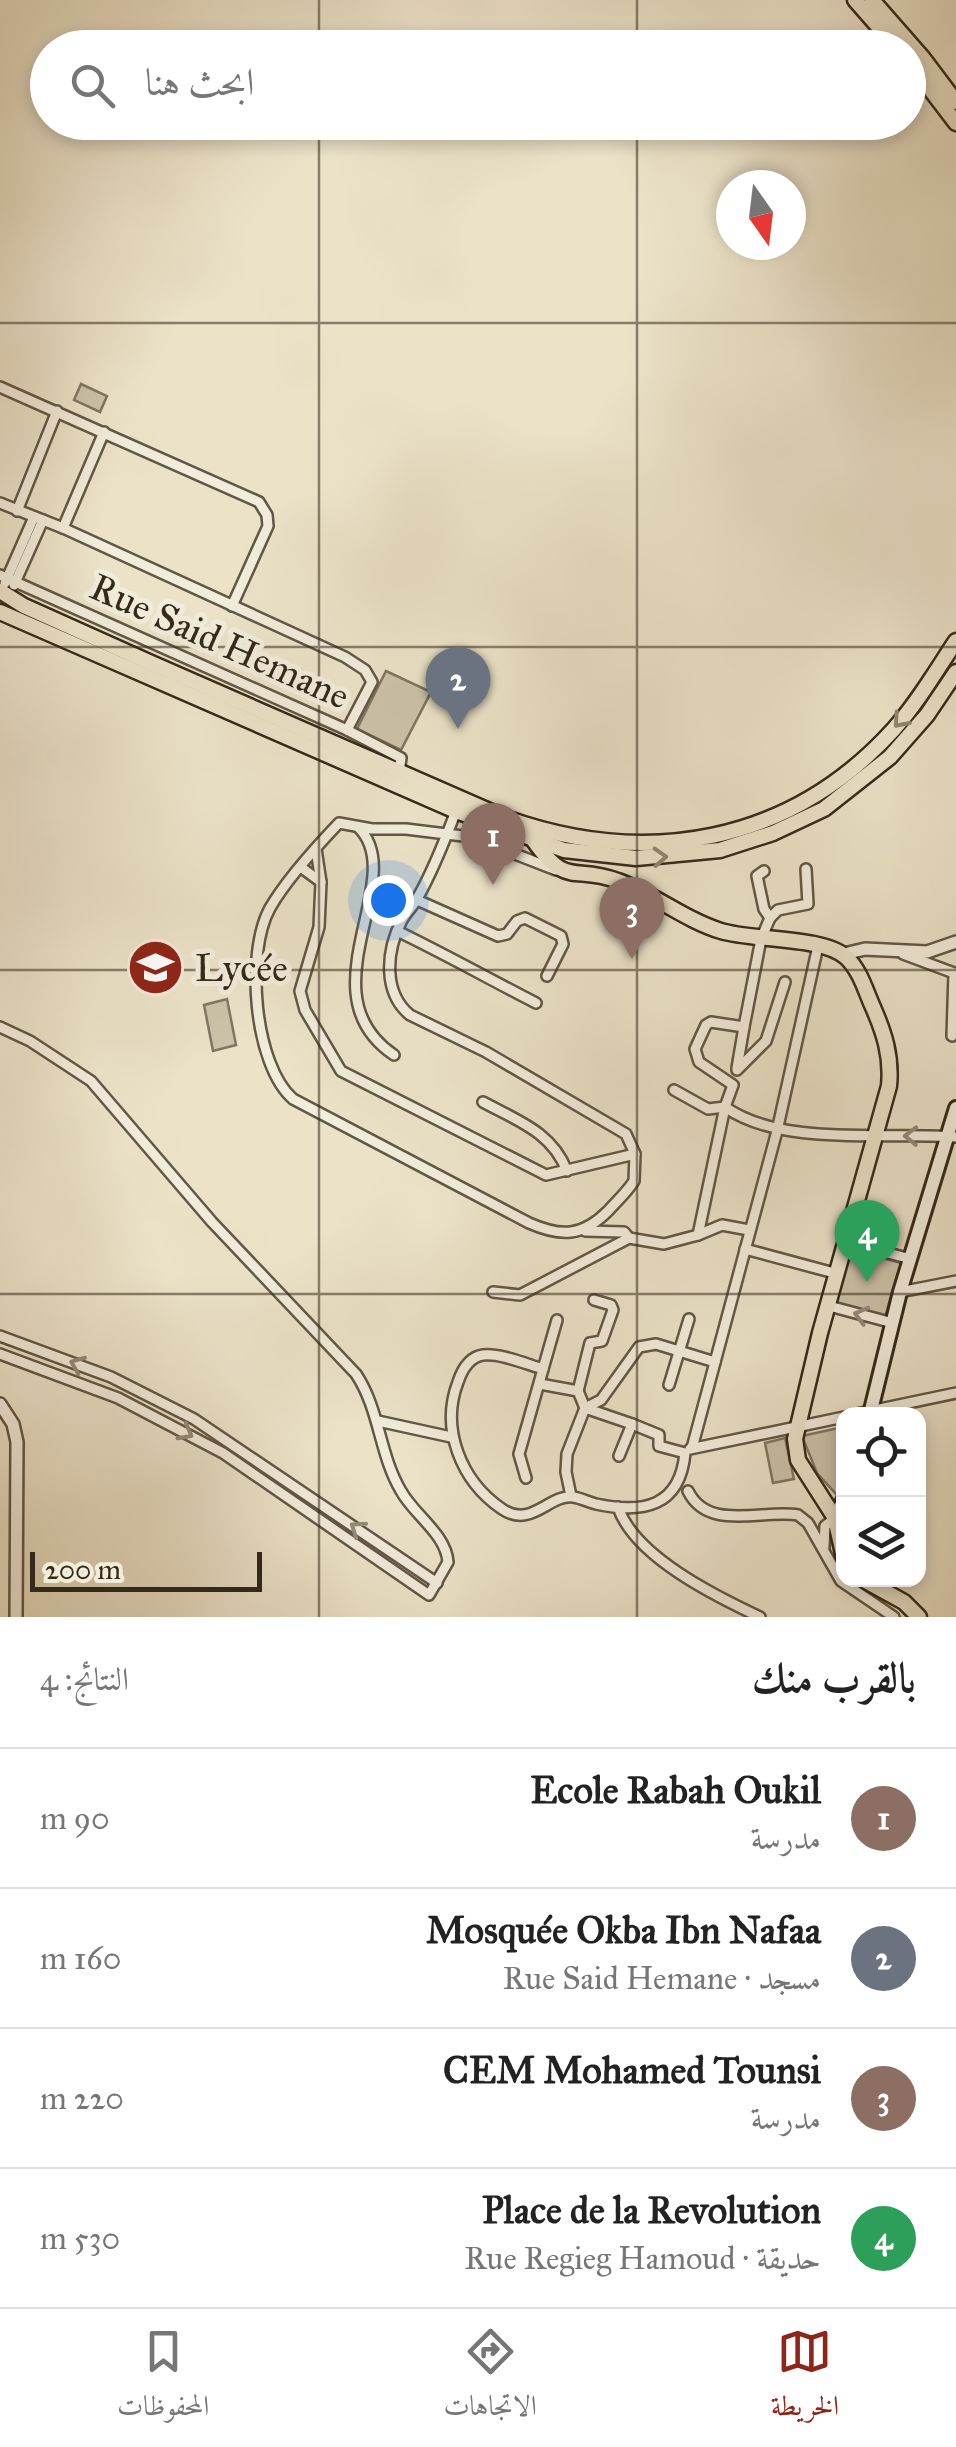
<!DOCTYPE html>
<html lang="ar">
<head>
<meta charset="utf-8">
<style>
  body { margin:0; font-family:"IM FELL Great Primer",Amiri,serif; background:#f6f6f6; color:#222; direction:rtl }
  .controls { position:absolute; right:30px; bottom:30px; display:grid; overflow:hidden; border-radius:20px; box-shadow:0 5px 15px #0003 }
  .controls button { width:90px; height:90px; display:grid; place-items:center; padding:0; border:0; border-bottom:2px solid #e0e0e0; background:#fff; color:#222; font:50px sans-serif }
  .compass { position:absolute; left:716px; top:170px; width:90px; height:90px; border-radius:50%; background:#fff; box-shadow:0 5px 15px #0003; rotate:166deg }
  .scale { position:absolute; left:30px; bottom:25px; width:232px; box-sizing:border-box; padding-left:10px; border:5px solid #352919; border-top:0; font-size:28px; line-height:35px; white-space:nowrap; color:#352919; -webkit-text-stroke:8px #f2ecdb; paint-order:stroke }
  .you { position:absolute; left:388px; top:900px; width:35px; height:35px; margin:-25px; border:8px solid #fff; border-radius:50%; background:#1a73e8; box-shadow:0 0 0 15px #1a73e833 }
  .badge { display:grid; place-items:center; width:65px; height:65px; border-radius:50%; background:#8f2418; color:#fff; font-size:32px; font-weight:700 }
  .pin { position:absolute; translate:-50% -82px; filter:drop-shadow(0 2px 5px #0008) }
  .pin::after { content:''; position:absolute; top:52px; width:35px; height:30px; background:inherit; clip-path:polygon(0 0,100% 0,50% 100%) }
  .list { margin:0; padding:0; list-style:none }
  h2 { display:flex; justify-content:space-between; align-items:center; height:130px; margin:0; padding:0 40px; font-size:42px }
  h2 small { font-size:32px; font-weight:400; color:#767676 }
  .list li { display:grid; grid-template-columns:65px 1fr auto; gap:30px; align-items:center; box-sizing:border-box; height:140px; padding:0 40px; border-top:2px solid #e0e0e0 }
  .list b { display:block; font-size:38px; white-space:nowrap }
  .list p { margin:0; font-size:32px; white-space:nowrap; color:#767676 }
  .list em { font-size:32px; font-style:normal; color:#767676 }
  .icon { flex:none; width:55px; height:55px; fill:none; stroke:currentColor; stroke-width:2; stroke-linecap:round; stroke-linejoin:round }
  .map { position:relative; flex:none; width:956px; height:1617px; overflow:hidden; direction:ltr }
  .search { position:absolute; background:#fff; box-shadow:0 5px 15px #0003; left:30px; right:30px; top:30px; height:110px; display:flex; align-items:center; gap:25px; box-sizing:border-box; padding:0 35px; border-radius:55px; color:#767676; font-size:38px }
  .sheet { height:690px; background:#fff }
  nav { display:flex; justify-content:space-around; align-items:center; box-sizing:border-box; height:140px; border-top:2px solid #e0e0e0; background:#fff; font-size:28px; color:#767676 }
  nav a { display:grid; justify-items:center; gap:5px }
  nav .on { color:#8f2418 }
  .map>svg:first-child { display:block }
  .green { fill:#ccc3aa; stroke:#807662; stroke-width:2.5 }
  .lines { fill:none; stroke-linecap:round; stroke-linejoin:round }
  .minor-casing { stroke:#625745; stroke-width:14 }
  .tertiary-casing { stroke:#625745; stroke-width:16 }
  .secondary-casing { stroke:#352919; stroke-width:18 }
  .primary-casing { stroke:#352919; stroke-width:19 }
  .minor { stroke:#f2ecdb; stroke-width:9 }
  .tertiary { stroke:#f2ecdb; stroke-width:11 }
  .secondary { stroke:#f2ecdb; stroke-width:12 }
  .primary { stroke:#ebe2c8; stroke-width:14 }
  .oneway { stroke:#908670 }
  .oneway2 { stroke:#948a7a }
  .grid { fill:none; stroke:#352919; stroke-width:2.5; stroke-opacity:0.55 }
  .labels { text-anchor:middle; stroke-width:10; stroke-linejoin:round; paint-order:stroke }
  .street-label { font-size:38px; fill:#352919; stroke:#f2ecdb }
  .poi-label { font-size:38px; fill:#352919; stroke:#f2ecdb; text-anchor:start }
</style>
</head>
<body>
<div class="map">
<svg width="956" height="1617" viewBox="0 0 956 1617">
  <rect width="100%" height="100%" fill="#ebe2c8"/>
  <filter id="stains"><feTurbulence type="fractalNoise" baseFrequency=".002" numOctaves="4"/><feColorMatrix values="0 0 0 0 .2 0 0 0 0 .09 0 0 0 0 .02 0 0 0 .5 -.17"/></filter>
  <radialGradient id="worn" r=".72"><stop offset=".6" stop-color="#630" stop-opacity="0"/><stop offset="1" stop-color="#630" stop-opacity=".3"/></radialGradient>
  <g class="green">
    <polygon points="81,384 107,396 100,412 74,400"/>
    <polygon points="386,671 431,692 401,750 357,729"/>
    <polygon points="227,999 236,1045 213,1051 204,1005"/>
    <polygon points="848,1248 901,1263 885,1317 833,1302"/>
    <polygon points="843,1427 844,1488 842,1495 836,1494 817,1473 802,1436"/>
    <polygon points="785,1438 794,1479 773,1483 765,1443"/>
  </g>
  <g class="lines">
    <defs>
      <g id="minor">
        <polyline points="0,387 259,502 267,515 268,526 232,606"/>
        <polyline points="0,503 63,528 345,657 365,670 372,682 347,730"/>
        <polyline points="17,511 57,411"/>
        <polyline points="63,528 104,432"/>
        <polyline points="0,575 347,730 401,758 399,772"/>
        <polyline points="5,583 34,517"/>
        <polyline points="14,585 43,520"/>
        <path d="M456 811C445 840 433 871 418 897 414 906 405 913 401 922 386 952 383 993 410 1015L486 1052 626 1134 635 1154 634 1181C627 1192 617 1201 608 1211 582 1237 561 1237 529 1223L293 1099C254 1065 245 953 270 908 285 882 318 845 339 823L372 829H406L471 837 556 870"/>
        <path d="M358 827C411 878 302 993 394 1055"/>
        <polyline points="302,868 321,882 316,849"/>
        <polyline points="321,882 319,927 300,991 305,1010 341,1071 546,1175 635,1154"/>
        <polyline points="417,900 498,936 507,934 517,921 525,918 561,936 563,944 547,976"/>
        <polyline points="770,918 778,910 808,904 806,869"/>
        <path d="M397 931C445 954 489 979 536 1003"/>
        <polyline points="903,954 954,973 952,1036"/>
        <path d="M0 1027 30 1041 91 1081 212 1222 356 1374C380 1410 379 1454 401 1491 414 1515 446 1534 448 1562L429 1595 223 1453 118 1398 0 1354"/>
        <polyline points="737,1068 744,1027"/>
        <polyline points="737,1070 766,1041 785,982"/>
        <path d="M674 1090 708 1109 725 1107C781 1147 887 1132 956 1137"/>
        <path d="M483 1102C518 1121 552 1132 567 1171"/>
        <polyline points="585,1231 624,1232 629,1238"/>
        <polyline points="698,1235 722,1225 749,1230"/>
        <polyline points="846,1242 911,1259"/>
        <polyline points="745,1249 838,1274"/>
        <polyline points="493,1292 520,1295 629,1238 664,1244 698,1235 725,1107 733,1085 699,1062 695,1049 706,1025 711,1022 744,1027 761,939 770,918 764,909 757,876 764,871"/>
        <polyline points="900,1292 956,1281"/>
        <polyline points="829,1306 893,1323"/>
        <polyline points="0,1336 111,1377 194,1419 437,1583"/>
        <polyline points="543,1369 557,1320"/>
        <polyline points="540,1384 578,1391 585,1408 632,1424 619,1456"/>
        <polyline points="669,1385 689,1319"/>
        <polyline points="578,1391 590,1343 602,1341 613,1310 611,1305 594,1300"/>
        <polyline points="856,1414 956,1393"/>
        <polyline points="378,1421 451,1437"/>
        <polyline points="692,1448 777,1131 818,946"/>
        <polyline points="690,1449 844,1417"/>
        <path d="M526 1478 519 1454 543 1369C526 1364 500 1353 483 1355 469 1357 462 1370 458 1382 440 1429 461 1481 502 1509 531 1529 549 1494 573 1497 581 1498 588 1502 596 1504 643 1514 680 1507 685 1453L659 1446V1435L632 1424"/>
        <path d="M688 1491C708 1532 762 1509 798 1515L808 1523 841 1581 894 1617"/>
        <polyline points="571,1496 566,1472 567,1454 585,1408 601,1400 639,1347 656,1344 715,1362"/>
        <path d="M618 1507C634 1556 715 1596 760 1617"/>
        <polyline points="824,1547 825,1526 835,1518"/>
      </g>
      <g id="tertiary">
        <polyline points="844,954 865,949 927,952 956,942"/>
        <polyline points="0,1404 13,1424 17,1442 16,1617"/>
      </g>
      <g id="secondary">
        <polyline points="870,1414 900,1292 956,1108"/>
        <polyline points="835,1518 844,1499"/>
      </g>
      <g id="primary">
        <polyline points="855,0 897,48"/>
        <polyline points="872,0 922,57 956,102"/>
        <polyline points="908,60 956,123"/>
        <path d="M0 591 24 606 151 663 503 817C646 869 790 844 894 729 918 702 936 671 956 641"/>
        <polyline points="0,612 456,811 564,850 636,858 720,850 773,833 824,809 890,757 927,715 956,672"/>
        <path d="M534 841C568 889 574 864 618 881 654 894 685 920 721 931 753 941 824 936 847 958 860 971 865 989 872 1005 884 1032 892 1056 889 1086L820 1333 795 1439 798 1460 835 1518 844 1558"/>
        <polyline points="864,1580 904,1602 919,1617"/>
      </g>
    </defs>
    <use href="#minor" class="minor-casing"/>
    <use href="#tertiary" class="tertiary-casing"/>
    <use href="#secondary" class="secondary-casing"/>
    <use href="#primary" class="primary-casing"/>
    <use href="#minor" class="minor"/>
    <use href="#tertiary" class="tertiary"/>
    <use href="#secondary" class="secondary"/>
    <use href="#primary" class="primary"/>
  </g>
  <defs><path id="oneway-chevron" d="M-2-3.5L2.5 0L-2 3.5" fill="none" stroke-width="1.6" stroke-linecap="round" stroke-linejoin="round" transform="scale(2.5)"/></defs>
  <g class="oneway">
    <use href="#oneway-chevron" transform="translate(900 721) rotate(131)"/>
    <use href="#oneway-chevron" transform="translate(660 857) rotate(-3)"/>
  </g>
  <g class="oneway2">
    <use href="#oneway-chevron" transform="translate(911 1136) rotate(-179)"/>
    <use href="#oneway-chevron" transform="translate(861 1315) rotate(-165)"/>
    <use href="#oneway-chevron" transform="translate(77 1364) rotate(-158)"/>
    <use href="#oneway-chevron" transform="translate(186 1433) rotate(29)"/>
    <use href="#oneway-chevron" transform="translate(357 1528) rotate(-145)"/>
  </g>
  <path class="grid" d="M319 0V48M637 0V48M319 122V1617M637 122V1617M0 323H956M0 647H956M0 970H956M0 1294H956"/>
  <defs>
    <symbol id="school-disc" viewBox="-11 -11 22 22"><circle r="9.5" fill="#8f2418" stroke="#f2ecdb"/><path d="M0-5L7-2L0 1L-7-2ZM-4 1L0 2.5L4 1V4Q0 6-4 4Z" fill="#fff"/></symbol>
  </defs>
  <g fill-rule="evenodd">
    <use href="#school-disc" x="124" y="936" width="63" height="63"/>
  </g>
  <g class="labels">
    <g class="street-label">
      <text transform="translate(220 641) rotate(24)" y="13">Rue Said Hemane</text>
    </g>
    <g class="poi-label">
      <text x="195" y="981">Lycée</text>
    </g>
  </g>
  <rect width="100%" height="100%" filter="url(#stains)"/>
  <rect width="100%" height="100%" fill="url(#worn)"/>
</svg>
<div class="controls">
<button><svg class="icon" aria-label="locate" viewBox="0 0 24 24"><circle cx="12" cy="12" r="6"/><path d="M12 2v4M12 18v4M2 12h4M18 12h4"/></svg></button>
<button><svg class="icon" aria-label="layers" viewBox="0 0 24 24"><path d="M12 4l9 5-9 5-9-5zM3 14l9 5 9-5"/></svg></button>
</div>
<svg class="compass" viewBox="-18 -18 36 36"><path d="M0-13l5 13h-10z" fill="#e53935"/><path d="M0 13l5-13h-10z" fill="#767676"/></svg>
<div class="scale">200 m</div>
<div class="you"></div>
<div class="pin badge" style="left:493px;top:885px;background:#8d6e63">1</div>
<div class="pin badge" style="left:458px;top:729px;background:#6b7280">2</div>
<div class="pin badge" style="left:632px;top:959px;background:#8d6e63">3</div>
<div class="pin badge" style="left:867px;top:1282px;background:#2e9e5b">4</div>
<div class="search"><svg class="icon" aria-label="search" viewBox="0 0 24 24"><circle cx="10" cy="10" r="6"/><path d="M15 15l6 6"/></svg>ابحث هنا</div>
</div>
<section class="sheet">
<h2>بالقرب منك<small>النتائج: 4</small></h2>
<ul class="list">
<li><span class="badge" style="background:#8d6e63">1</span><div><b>Ecole Rabah Oukil</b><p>مدرسة</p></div><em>90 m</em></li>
<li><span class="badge" style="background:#6b7280">2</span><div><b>Mosquée Okba Ibn Nafaa</b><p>مسجد · Rue Said Hemane</p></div><em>160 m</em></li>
<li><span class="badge" style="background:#8d6e63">3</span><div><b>CEM Mohamed Tounsi</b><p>مدرسة</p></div><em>220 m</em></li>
<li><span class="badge" style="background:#2e9e5b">4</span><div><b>Place de la Revolution</b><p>حديقة · Rue Regieg Hamoud</p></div><em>530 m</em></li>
</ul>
</section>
<nav>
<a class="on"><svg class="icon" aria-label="map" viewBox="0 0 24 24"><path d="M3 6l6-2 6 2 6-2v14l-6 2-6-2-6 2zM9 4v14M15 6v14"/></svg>الخريطة</a>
<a><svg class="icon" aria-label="directions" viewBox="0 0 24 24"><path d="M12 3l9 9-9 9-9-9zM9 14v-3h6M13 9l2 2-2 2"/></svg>الاتجاهات</a>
<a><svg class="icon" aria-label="saved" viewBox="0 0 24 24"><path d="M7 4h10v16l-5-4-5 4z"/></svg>المحفوظات</a>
</nav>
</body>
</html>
